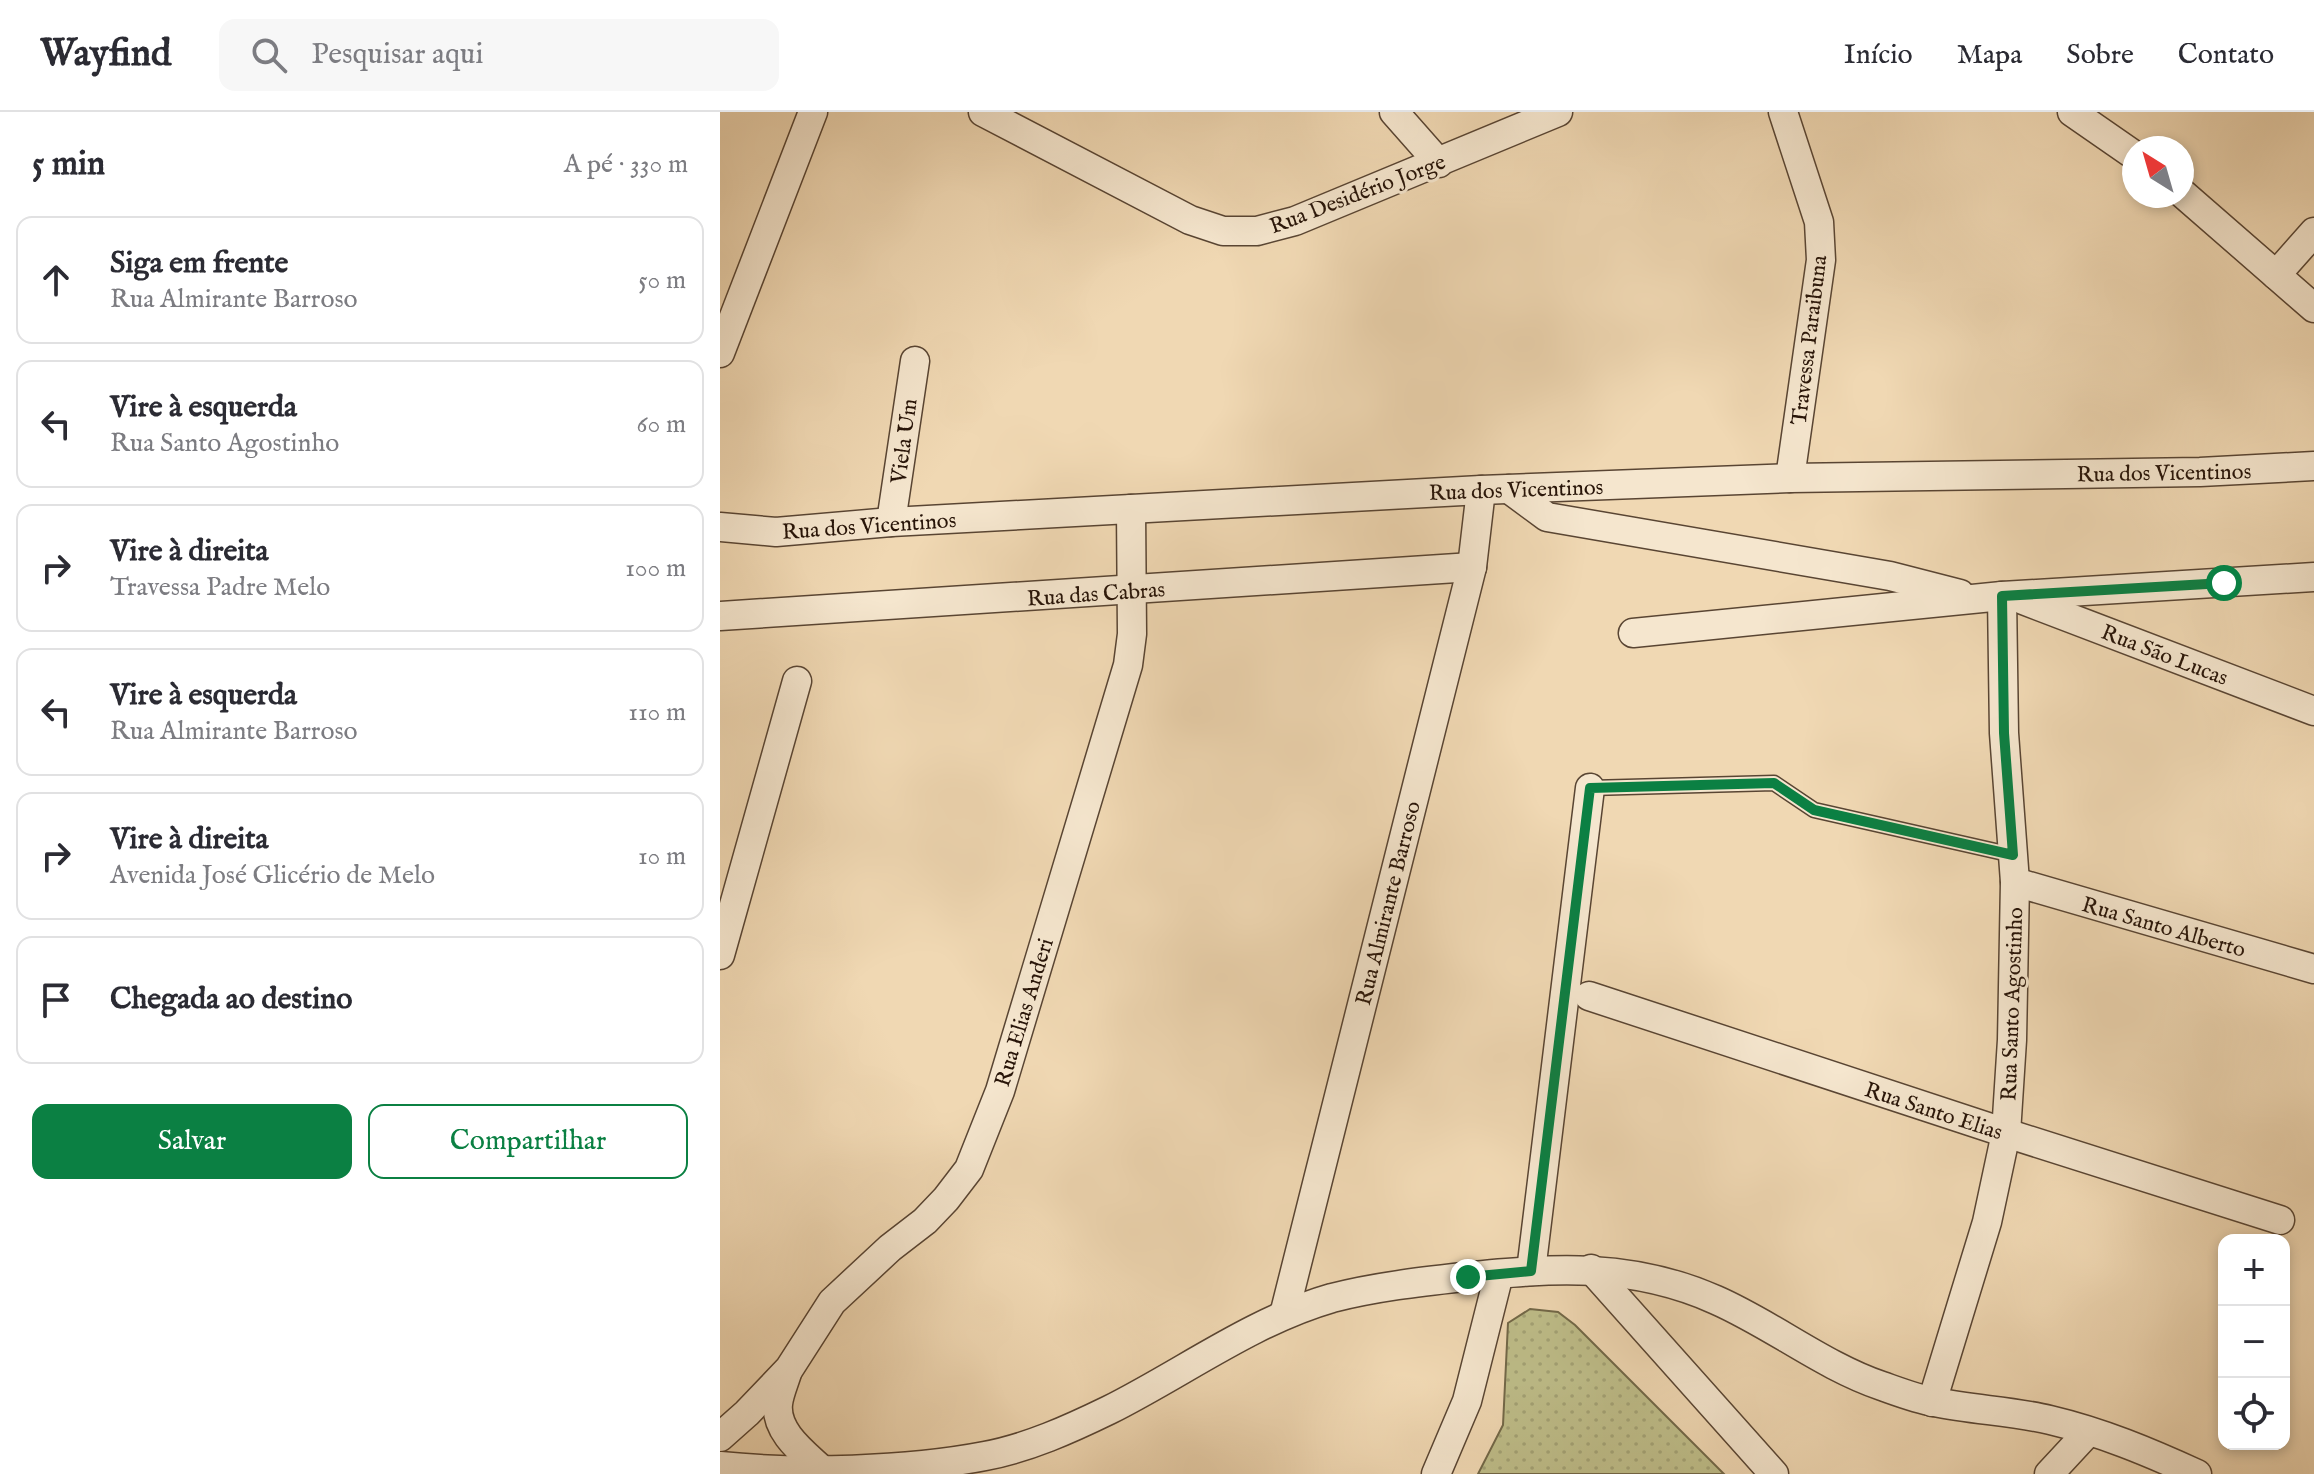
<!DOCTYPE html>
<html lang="pt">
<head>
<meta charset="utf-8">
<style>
  body { margin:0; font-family:"IM FELL English",serif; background:#f7f7f7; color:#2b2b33 }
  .controls { position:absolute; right:24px; bottom:24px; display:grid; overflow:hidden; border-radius:16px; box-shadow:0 4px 12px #0003 }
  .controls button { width:72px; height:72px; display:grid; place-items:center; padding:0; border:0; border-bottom:2px solid #e1e1e2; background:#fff; color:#2b2b33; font:40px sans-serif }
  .compass { position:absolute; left:1402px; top:24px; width:72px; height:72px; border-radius:50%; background:#fff; box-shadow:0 4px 12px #0003; rotate:323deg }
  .stop { position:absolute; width:24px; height:24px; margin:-18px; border:6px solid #0b8043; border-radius:50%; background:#fff }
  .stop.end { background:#0b8043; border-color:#fff; box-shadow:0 2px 8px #0008 }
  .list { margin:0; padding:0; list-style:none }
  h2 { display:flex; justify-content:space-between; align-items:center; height:104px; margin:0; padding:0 32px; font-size:34px }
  h2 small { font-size:26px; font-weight:400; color:#7c7c81 }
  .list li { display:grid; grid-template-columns:52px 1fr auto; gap:24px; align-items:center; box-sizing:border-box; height:128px; margin:0 16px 16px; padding:0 16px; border:2px solid #e1e1e2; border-radius:16px }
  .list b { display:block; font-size:30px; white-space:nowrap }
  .list p { margin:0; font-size:26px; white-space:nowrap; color:#7c7c81 }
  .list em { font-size:26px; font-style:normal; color:#7c7c81 }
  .actions { display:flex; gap:16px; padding:24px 32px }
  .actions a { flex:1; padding:18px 0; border:2px solid #0b8043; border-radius:16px; text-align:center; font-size:28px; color:#0b8043 }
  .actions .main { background:#0b8043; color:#fff }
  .icon { flex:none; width:44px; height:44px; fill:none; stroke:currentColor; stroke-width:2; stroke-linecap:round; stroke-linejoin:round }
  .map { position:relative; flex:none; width:1594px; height:1362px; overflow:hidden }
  header { display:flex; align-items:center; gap:48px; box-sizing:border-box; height:112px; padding:0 40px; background:#fff; border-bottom:2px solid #e1e1e2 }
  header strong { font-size:38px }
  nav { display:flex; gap:44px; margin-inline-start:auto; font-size:28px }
  .search { width:560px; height:72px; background:#f7f7f7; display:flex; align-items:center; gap:20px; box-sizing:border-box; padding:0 28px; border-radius:16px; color:#7c7c81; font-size:30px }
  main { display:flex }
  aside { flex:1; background:#fff }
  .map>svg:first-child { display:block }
  .park { fill:url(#park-dots); stroke:#726848; stroke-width:2 }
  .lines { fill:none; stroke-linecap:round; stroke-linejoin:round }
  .service-casing { stroke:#594533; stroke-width:17 }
  .minor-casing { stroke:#594533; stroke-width:31 }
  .service { stroke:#f5e6ce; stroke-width:14 }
  .minor { stroke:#f5e6ce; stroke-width:28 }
  .route { stroke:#0b8043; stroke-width:10 }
  .labels { text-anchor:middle; stroke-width:6; stroke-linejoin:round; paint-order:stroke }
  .street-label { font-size:22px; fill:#271408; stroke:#f5e6ce }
</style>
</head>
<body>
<header>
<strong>Wayfind</strong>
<div class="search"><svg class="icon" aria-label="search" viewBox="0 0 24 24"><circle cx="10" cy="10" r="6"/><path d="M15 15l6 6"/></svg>Pesquisar aqui</div>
<nav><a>Início</a><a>Mapa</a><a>Sobre</a><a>Contato</a></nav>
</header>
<main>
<aside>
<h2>5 min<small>A pé · 330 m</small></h2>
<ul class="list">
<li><svg class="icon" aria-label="ahead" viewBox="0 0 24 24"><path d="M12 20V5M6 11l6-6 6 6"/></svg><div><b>Siga em frente</b><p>Rua Almirante Barroso</p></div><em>50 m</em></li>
<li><svg class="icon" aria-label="left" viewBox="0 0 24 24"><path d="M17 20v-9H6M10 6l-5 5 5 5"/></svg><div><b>Vire à esquerda</b><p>Rua Santo Agostinho</p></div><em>60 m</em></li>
<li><svg class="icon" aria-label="right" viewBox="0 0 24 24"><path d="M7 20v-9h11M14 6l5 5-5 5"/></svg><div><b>Vire à direita</b><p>Travessa Padre Melo</p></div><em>100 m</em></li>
<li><svg class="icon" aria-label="left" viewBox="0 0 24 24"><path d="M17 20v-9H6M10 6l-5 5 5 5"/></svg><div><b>Vire à esquerda</b><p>Rua Almirante Barroso</p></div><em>110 m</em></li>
<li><svg class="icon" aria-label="right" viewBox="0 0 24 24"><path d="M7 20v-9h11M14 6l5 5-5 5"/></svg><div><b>Vire à direita</b><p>Avenida José Glicério de Melo</p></div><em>10 m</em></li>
<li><svg class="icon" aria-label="arrive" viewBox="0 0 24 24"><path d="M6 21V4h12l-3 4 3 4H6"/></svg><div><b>Chegada ao destino</b></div></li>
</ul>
<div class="actions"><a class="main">Salvar</a><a>Compartilhar</a></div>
</aside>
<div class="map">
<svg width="1594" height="1362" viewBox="0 0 1594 1362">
  <defs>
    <pattern id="park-dots" width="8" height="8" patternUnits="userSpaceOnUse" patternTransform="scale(2)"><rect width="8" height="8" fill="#bebd89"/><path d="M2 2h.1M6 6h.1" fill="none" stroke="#a3a275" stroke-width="1.8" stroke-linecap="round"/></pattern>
  </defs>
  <rect width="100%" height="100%" fill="#f0d8b3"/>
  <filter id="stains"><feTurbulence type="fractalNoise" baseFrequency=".0025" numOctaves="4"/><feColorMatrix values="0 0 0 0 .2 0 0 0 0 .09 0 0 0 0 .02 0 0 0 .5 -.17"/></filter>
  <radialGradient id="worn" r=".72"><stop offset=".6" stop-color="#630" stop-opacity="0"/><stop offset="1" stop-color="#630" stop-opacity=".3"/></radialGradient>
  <polygon class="park" points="810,1197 838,1200 855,1213 1004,1362 758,1362 783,1313 788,1211"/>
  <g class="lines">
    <defs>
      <polyline id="service" points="870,676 1054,671 1094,698 1293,743"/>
      <g id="minor">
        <polyline points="263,0 470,108 503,119 537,119 575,109 838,0"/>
        <polyline points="674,0 719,51"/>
        <polyline points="1063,0 1099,110 1101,148 1070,366"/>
        <polyline points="1352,0 1414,43"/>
        <polyline points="1462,81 1594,196"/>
        <polyline points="1556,163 1594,120"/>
        <polyline points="0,241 93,0"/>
        <polyline points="789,377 827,405 1170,464 1240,482"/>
        <polyline points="171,410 195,249"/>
        <polyline points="0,415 56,420 171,410 761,378 1070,366 1480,360 1594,354"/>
        <polyline points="1303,488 1594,599"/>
        <polyline points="0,504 752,455"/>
        <polyline points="913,521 1282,484 1594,465"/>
        <polyline points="1295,770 1594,857"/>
        <polyline points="0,843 77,569"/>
        <polyline points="869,884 1286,1021 1560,1108"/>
        <polyline points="871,1157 1054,1362"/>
        <polyline points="811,1159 870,676"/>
        <polyline points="564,1203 752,455 761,378"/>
        <path d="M67 1261C64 1271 59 1282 58 1292 55 1320 84 1341 102 1358"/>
        <polyline points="1212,1290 1267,1110 1286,1021 1292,928 1295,770 1284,621 1282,484"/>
        <polyline points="0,1325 27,1301 69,1257 112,1190 170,1136 205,1109 226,1087 249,1057 280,979 408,553 412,522 411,397"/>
        <path d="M0 1354C78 1362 187 1359 265 1344 308 1336 350 1317 389 1298 463 1261 532 1209 612 1186 655 1175 699 1170 743 1165 833 1156 911 1150 996 1188 1053 1213 1103 1254 1162 1274 1179 1280 1197 1287 1215 1290 1253 1298 1293 1299 1330 1308 1381 1320 1429 1340 1477 1362"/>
        <polyline points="716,1362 747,1289 779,1162"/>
        <polyline points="1329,1362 1368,1320"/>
      </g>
    </defs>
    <use href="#service" class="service-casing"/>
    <use href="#minor" class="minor-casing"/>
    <use href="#service" class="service"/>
    <use href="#minor" class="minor"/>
  </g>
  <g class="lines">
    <polyline class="route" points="748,1165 811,1159 870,676 1054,671 1094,698 1293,743 1284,621 1282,484 1504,471"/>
  </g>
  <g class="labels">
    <g class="street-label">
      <text transform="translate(637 81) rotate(-21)" y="8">Rua Desidério Jorge</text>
      <text transform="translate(1088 228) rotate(-83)" y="8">Travessa Paraibuna</text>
      <text transform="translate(183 329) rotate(-82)" y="8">Viela Um</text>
      <text transform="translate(1444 360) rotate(-1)" y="8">Rua dos Vicentinos</text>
      <text transform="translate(796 377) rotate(-2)" y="8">Rua dos Vicentinos</text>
      <text transform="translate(149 413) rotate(-4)" y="8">Rua dos Vicentinos</text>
      <text transform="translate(376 481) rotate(-4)" y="8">Rua das Cabras</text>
      <text transform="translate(1445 542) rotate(21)" y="8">Rua São Lucas</text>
      <text transform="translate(667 791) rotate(-76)" y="8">Rua Almirante Barroso</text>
      <text transform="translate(1444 814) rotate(16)" y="8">Rua Santo Alberto</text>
      <text transform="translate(1291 892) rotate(-88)" y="8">Rua Santo Agostinho</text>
      <text transform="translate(303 900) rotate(-73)" y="8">Rua Elias Anderi</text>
      <text transform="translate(1214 998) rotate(18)" y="8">Rua Santo Elias</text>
    </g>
  </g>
  <rect width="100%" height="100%" filter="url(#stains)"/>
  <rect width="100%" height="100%" fill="url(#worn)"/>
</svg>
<div class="controls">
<button>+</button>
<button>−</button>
<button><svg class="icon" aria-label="locate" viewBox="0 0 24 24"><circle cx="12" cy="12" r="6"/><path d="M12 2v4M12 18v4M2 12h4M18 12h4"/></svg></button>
</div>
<svg class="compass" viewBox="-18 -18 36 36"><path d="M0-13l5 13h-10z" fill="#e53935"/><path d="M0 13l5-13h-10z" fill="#7c7c81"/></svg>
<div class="stop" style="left:1504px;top:471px"></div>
<div class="stop end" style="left:748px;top:1165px"></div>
</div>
</main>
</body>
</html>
